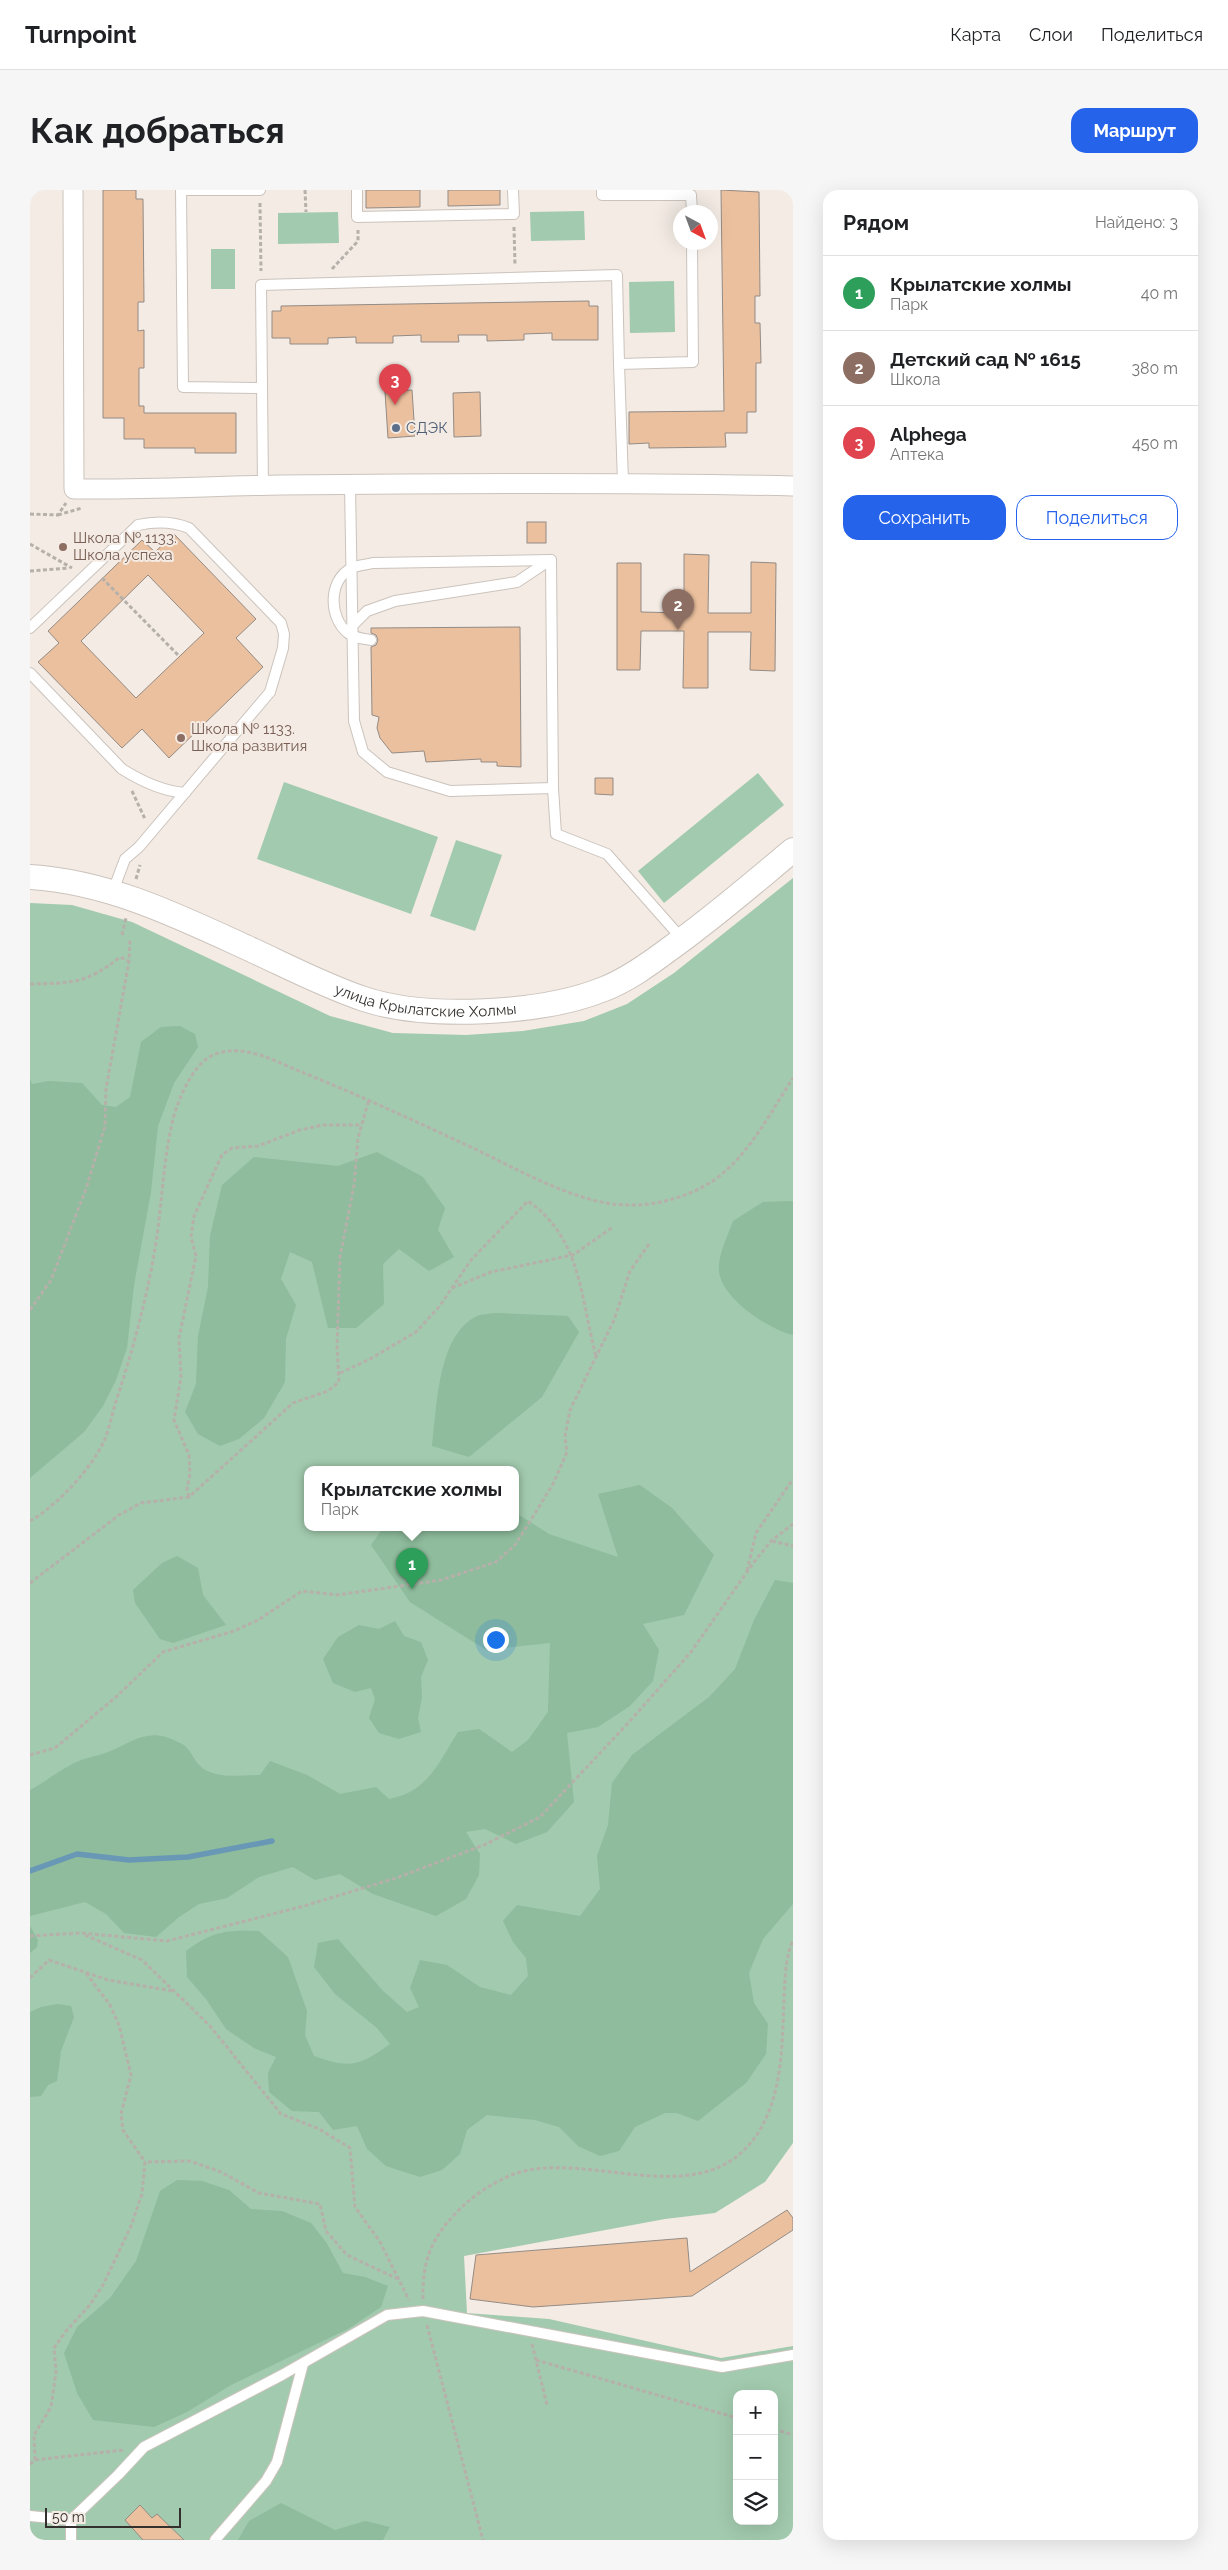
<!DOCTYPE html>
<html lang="ru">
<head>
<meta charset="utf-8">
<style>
  body { margin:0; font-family:Raleway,sans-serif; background:#f6f6f6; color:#202124 }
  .controls { position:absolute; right:15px; bottom:15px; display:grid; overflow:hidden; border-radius:10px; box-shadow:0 5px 20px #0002 }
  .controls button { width:45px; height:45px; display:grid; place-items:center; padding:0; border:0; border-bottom:1px solid #e0e0e0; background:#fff; color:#202124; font:25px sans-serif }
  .compass { position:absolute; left:643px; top:15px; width:45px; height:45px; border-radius:50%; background:#fff; box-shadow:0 5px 20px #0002; rotate:139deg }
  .scale { position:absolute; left:15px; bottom:12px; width:136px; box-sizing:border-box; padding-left:5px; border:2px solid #33302e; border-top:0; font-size:14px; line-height:18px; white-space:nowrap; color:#33302e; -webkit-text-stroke:4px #f3ebe4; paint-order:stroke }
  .you { position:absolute; left:465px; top:1449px; width:18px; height:18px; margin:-12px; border:4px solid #fff; border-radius:50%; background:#1a73e8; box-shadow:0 0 0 8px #1a73e833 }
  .badge { display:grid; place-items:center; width:32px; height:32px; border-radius:50%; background:#2563eb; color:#fff; font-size:16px; font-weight:700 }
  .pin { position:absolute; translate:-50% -41px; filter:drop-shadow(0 1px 2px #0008) }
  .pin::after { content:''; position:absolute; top:26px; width:18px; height:15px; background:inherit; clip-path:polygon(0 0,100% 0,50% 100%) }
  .popup { position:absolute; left:274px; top:1276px; width:215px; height:65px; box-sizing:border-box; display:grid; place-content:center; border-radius:10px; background:#fff; filter:drop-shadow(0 1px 4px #0005); font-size:16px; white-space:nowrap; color:#757577 }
  .popup b { font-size:19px; color:#202124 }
  .popup::after { content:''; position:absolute; left:50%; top:100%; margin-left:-10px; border:10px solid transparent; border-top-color:#fff }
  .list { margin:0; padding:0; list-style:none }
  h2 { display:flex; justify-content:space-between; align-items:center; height:65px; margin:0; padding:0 20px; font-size:21px }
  h2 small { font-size:16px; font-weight:400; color:#757577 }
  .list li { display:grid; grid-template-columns:32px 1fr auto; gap:15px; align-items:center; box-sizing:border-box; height:75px; padding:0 20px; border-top:1px solid #e0e0e0 }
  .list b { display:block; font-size:19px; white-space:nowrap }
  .list p { margin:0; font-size:16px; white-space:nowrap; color:#757577 }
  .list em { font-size:16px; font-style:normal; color:#757577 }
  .actions { display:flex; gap:10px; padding:15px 20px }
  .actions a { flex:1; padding:11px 0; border:1px solid #2563eb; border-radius:15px; text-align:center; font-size:18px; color:#2563eb }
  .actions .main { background:#2563eb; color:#fff }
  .icon { flex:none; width:28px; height:28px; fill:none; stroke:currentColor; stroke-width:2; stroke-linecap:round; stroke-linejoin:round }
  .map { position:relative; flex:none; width:763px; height:2350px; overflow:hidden; border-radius:15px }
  header { display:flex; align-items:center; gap:30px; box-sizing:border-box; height:70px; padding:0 25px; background:#fff; border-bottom:1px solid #e0e0e0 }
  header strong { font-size:24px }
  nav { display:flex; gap:28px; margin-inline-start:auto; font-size:18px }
  .intro { display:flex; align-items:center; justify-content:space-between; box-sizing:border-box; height:120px; padding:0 30px }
  h1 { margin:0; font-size:35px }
  .button { padding:12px 22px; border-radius:15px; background:#2563eb; color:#fff; font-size:18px; font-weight:700 }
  main { display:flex; gap:30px; padding:0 30px }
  aside { flex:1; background:#fff; border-radius:15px; box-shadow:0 5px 20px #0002 }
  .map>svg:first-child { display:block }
  .green { fill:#a2caae; fill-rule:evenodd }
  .forest { fill:#8ebc9c }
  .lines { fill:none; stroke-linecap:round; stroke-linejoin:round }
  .stream { stroke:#6898b5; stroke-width:5.5 }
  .building { fill:#ebc09e; stroke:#938b85; fill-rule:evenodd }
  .service-casing { stroke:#cbc3bc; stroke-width:12 }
  .minor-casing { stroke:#cbc3bc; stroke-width:21 }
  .tertiary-casing { stroke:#cbc3bc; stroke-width:26 }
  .path { stroke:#b6b0aa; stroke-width:3; stroke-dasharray:4 2.5; stroke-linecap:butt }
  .service { stroke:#fff; stroke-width:10 }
  .minor { stroke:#fff; stroke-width:19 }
  .tertiary { stroke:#fff; stroke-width:24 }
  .service-dot { fill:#5c6f8a; stroke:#f3ebe4; stroke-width:2 }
  .education-dot { fill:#8d6e63; stroke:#f3ebe4; stroke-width:2 }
  .labels { text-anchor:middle; stroke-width:4; stroke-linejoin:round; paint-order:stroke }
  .service-label { font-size:15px; fill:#4e5e75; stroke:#f3ebe4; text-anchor:start }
  .education-label { font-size:15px; fill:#785e54; stroke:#f3ebe4; text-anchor:start }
  .street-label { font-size:15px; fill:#33302e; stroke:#f3ebe4 }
</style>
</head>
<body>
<header>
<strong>Turnpoint</strong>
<nav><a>Карта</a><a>Слои</a><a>Поделиться</a></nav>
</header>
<div class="intro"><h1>Как добраться</h1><a class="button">Маршрут</a></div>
<main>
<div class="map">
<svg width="763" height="2350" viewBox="0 0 763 2350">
  <rect width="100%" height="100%" fill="#f3ebe4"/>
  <g class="green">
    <polygon points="554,21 555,50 501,51 500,22"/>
    <polygon points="308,22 309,53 248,54 248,23"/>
    <rect x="181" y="59" width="24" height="40"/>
    <polygon points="644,91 645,142 600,143 599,92"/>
    <polygon points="728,583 754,615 634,713 608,681"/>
    <polygon points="254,592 408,647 381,724 227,669"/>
    <polygon points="426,650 472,665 445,741 400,726"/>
    <path d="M763 688V1953L735 1992 685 2023 635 2029 434 2066 437 2123 519 2129 691 2168 763 2156V2350H0V713L42 715 102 732 300 826 363 843 436 845 493 841 554 831 597 814 644 783ZM278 1280H486V1338H278ZM707 2204H744V2331H707Z"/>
  </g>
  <g class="forest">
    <polygon points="150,836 165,844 168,857 144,893 128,936 121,1002 104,1095 97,1158 86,1190 73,1216 54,1242 0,1288 0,889 2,894 19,891 52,893 72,915 86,917 100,907 111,852 131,837"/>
    <polygon points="347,962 393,987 415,1018 408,1040 424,1067 399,1081 369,1059 353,1074 354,1114 326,1138 298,1138 282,1072 260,1062 251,1089 266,1115 256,1149 255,1192 234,1228 209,1249 190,1256 168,1244 155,1222 166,1194 168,1146 178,1097 180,1046 192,995 224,967 308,976"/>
    <path d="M763 1011V1145C738 1139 685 1105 689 1075 690 1061 698 1045 703 1031L733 1012Z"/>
    <path d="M466 1123 538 1126 549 1142 512 1207 439 1267 402 1256C407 1219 407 1145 447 1126 452 1124 460 1124 466 1123Z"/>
    <path d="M610 1295 642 1318 684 1365 654 1425 613 1434 629 1460 623 1491 600 1516 568 1537 537 1543 544 1612 517 1642 486 1654 455 1639 436 1642 450 1664 449 1685 436 1709 406 1726 343 1704 310 1684 285 1690 263 1677 229 1687 197 1708 169 1714 149 1727 126 1747 94 1743 76 1724 55 1712 0 1726V1600C14 1593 25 1583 39 1576 51 1568 65 1567 78 1562 109 1549 119 1536 152 1554 160 1558 163 1569 169 1575 183 1590 211 1585 230 1585L240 1571 277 1585 310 1604 346 1597 359 1609C398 1602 409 1572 428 1542L449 1539 482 1562 498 1550 518 1522 520 1453 456 1460 380 1412 341 1355 353 1338H486V1323L519 1344 588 1367 568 1304Z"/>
    <polygon points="147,1366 168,1378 173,1405 196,1435 143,1453 130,1449 105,1413 103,1400 132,1373"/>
    <path d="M745 1390 763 1393V1714L733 1749 719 1783 724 1813 738 1834 736 1864 716 1893 668 1931 647 1923H635L605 1937 589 1961 570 1966 548 1956 529 1937 505 1930 457 1925 437 1940 430 1964 412 1980 390 1987 356 1976 337 1959 327 1936 303 1940 289 1922 262 1921 239 1902 238 1883 246 1867 224 1858 196 1839 176 1809 157 1787 156 1761C183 1741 195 1740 229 1741L258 1767 277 1821 275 1845 284 1866C320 1879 330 1876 360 1854L347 1838 305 1804 284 1777 288 1753 308 1749 353 1801 377 1822 389 1817 380 1798 390 1770 417 1775 450 1797 481 1805 498 1786 496 1768 483 1752 473 1731 487 1715 550 1726 570 1699 567 1666 578 1635 582 1593 602 1565 679 1507 705 1479 724 1430Z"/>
    <polygon points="365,1431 374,1446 391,1452 398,1470 391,1487 392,1507 388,1528 391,1542 369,1549 349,1543 339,1528 345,1509 341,1498 325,1502 303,1493 293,1469 308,1447 329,1435 349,1439"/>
    <polygon points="0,1736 8,1750 7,1757 0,1763"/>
    <polygon points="28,1814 41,1816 44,1827 31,1861 27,1891 18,1895 11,1906 0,1907 0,1822 11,1817"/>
    <polygon points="147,1990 172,1991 199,2000 221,2019 252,2021 281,2033 296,2052 313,2083 335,2087 358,2096 351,2117 318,2139 201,2195 157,2222 124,2237 63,2230 47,2203 34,2163 47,2137 80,2108 106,2071 130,2001"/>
    <polygon points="251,2313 305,2340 335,2331 360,2337 353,2350 208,2350 219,2331"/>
  </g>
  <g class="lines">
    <polyline class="stream" points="0,1681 47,1664 99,1670 158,1667 242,1651"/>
  </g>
  <g class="building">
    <polygon points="73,0 106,0 106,9 113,9 114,112 108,112 108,141 114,140 114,178 109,178 109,216 114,216 114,223 206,223 206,263 165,263 165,258 114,258 114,249 94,249 94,228 73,228"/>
    <polygon points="336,0 390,0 390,17 336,18"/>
    <polygon points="418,0 470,0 470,15 418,16"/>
    <polygon points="691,0 729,2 730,106 725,106 725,133 730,133 731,173 726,173 726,222 717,222 717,243 695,243 696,257 619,258 619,253 599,254 599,222 694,221"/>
    <polygon points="559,111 559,116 568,116 568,150 522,150 522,143 494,144 494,150 457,151 457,145 428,145 429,152 391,152 391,145 363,146 363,153 326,153 326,147 298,148 298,154 260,154 260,148 242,148 242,121 251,121 251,116"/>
    <polygon points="382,200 385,246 358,248 355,202"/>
    <polygon points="450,202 451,246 424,247 423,203"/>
    <rect x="497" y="332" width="19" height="21"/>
    <path d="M144 344 226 429 206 448 233 477 139 568 112 539 92 558 8 472 29 453 18 441 112 350 125 362ZM118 385 174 443 106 508 51 451Z"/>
    <polygon points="654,364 679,365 678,423 721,423 721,372 746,373 745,481 720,480 721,442 678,442 678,498 653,498 654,441 611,441 610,480 587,480 587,373 611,373 611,422 654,423"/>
    <polygon points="490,437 491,577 467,576 467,572 451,572 451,569 396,572 394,561 362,563 350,548 347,538 349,527 342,525 341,457 346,455 348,450 346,445 341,443 341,438"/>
    <polygon points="565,588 583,588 583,605 565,604"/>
    <polygon points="757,2020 763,2028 763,2040 662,2106 503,2117 440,2109 446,2065 657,2048 660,2082"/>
    <polygon points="110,2315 122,2328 127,2324 154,2350 113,2350 95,2330"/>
  </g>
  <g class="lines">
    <defs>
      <g id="service">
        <polyline points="230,0 151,0 153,197 232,198"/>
        <polyline points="327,0 327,27 484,24 483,0"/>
        <polyline points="572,0 572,5 661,5 662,22"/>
        <polyline points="593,292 589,174 663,172 662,52"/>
        <polyline points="320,295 324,531 333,562 357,582 420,601 523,598 526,644 577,664 653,750"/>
        <polyline points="233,296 231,95 587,85 589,174"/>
        <polyline points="521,370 523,598"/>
        <polyline points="322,436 337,421 365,411 487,392 520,370"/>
        <path d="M0 438 108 335C126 331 142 331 159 338L251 433 254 444 253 458 240 502 109 657 95 669 83 701"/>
        <path d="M341 450C333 449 325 448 318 443 299 428 298 392 320 379 326 375 336 375 343 373L521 370"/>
        <path d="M0 483 92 579C111 591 132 601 155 603"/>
        <polyline points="0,2326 41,2330"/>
        <polyline points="41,2350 41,2330 88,2285 114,2257 252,2185 357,2125 393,2121 692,2177 763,2165"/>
        <polyline points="185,2350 236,2291 247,2272 273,2174"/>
      </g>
      <path id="minor" d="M43 0 44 299C114 300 183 296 252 295 423 293 593 292 763 296"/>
      <g id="tertiary">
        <path id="s1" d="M0 687C80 692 150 727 222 760 259 777 295 796 334 809 397 830 512 824 574 799 597 790 618 775 638 760 682 729 722 694 763 660"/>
      </g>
    </defs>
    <use href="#service" class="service-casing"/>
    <use href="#minor" class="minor-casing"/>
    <use href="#tertiary" class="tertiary-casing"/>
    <g class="path">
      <polyline points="275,0 276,22"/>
      <polyline points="230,13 231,81"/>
      <polyline points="484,37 485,76"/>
      <polyline points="302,79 328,51 328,40"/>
      <polyline points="0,324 28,325 36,313"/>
      <polyline points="28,325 52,318"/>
      <polyline points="0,354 42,378"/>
      <polyline points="0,381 39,378"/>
      <polyline points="72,388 149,466"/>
      <polyline points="102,601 115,629"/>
      <polyline points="106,689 110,675"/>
      <polyline points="92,745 96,728"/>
      <path d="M0 794C42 793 56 794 90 767L99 771"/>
      <polyline points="422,1098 461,1082 543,1065 583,1037"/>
      <polyline points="0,1120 21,1090 56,999 75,936 76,899 99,771 100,749"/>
      <path d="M310 1183 340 1169 386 1142 409 1117 441 1070 498 1011C552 1049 550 1107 566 1166"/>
      <polyline points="159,1307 157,1299 160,1284 159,1265 144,1230 151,1187 149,1148 166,1066 161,1047 164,1026 185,980 192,965 202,958 228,956 270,940 293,935 331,935"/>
      <path d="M0 1331C28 1315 62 1278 75 1249 79 1238 82 1226 85 1214 102 1164 116 1111 125 1059 132 1016 133 971 143 929 149 908 162 875 183 865 213 852 247 872 274 883 331 906 387 932 443 958 487 979 549 1015 598 1015 630 1016 668 1004 692 984 722 959 742 920 763 888"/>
      <polyline points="742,1351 763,1356"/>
      <polyline points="717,1381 726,1343 763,1289"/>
      <polyline points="0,1393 89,1325 111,1313 159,1307 263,1213 298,1201 309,1192 307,1156 310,1067 324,995 328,948 339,909"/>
      <polyline points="0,1565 25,1558 87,1506 133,1462 204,1441 228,1430 272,1401 307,1405 370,1396 411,1390 466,1372 486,1354 523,1294 537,1262 535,1247 540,1220 584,1130 600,1081 619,1054"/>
      <polyline points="55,1745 112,1770 180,1836 251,1924 289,1939 320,1958 325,2017 350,2052 379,2110"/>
      <polyline points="0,1746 51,1743 137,1751 274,1716 366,1688 454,1655 510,1627 600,1531 661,1462 724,1372 742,1350 763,1334"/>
      <polyline points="56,1783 80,1815 89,1835 101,1885 91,1924 93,1940 115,1972"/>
      <polyline points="0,1788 19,1770 78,1790 143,1801"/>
      <path d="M393 2109C392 2074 400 2050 425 2024 441 2007 461 1993 484 1984 552 1960 653 2016 712 1962 753 1924 752 1860 754 1809 755 1789 755 1769 763 1750"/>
      <polyline points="397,2135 453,2350"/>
      <polyline points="502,2154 517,2215"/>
      <polyline points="506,2170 707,2228"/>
      <polyline points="744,2239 763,2245"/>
      <polyline points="5,2270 4,2245 21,2217 26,2182 24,2158 36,2141 59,2116 73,2095 101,2036 112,2004 115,1972 160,1971 191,1982 229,2003 290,2014 296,2041 317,2065 368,2089"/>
      <polyline points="0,2274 5,2270 93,2260"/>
    </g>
    <use href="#service" class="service"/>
    <use href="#minor" class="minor"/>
    <use href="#tertiary" class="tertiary"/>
  </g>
  <circle class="service-dot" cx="366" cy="238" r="5"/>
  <g class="education-dot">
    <circle cx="33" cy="357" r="5"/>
    <circle cx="151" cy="548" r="5"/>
  </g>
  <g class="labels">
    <g class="service-label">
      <text x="376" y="243">СДЭК</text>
    </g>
    <g class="education-label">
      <text x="43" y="353">Школа № 1133.<tspan x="43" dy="17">Школа успеха</tspan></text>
      <text x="161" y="544">Школа № 1133.<tspan x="161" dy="17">Школа развития</tspan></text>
    </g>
    <g class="street-label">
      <text dy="5" stroke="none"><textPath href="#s1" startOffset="419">улица Крылатские Холмы</textPath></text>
    </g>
  </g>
</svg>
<div class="controls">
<button>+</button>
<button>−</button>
<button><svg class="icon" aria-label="layers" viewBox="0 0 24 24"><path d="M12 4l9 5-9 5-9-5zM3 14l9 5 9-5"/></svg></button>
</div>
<svg class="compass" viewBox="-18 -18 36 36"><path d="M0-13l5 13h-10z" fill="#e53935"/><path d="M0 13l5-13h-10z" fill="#757577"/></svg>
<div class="scale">50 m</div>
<div class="you"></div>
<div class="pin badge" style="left:382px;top:1399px;background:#2e9e5b">1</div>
<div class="popup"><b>Крылатские холмы</b>Парк</div>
<div class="pin badge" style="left:648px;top:440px;background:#8d6e63">2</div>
<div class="pin badge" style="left:365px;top:215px;background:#e0444e">3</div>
</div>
<aside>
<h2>Рядом<small>Найдено: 3</small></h2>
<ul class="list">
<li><span class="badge" style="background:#2e9e5b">1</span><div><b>Крылатские холмы</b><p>Парк</p></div><em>40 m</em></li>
<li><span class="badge" style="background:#8d6e63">2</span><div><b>Детский сад № 1615</b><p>Школа</p></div><em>380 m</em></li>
<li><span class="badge" style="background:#e0444e">3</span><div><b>Alphega</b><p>Аптека</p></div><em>450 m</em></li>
</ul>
<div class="actions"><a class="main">Сохранить</a><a>Поделиться</a></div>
</aside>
</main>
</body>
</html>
